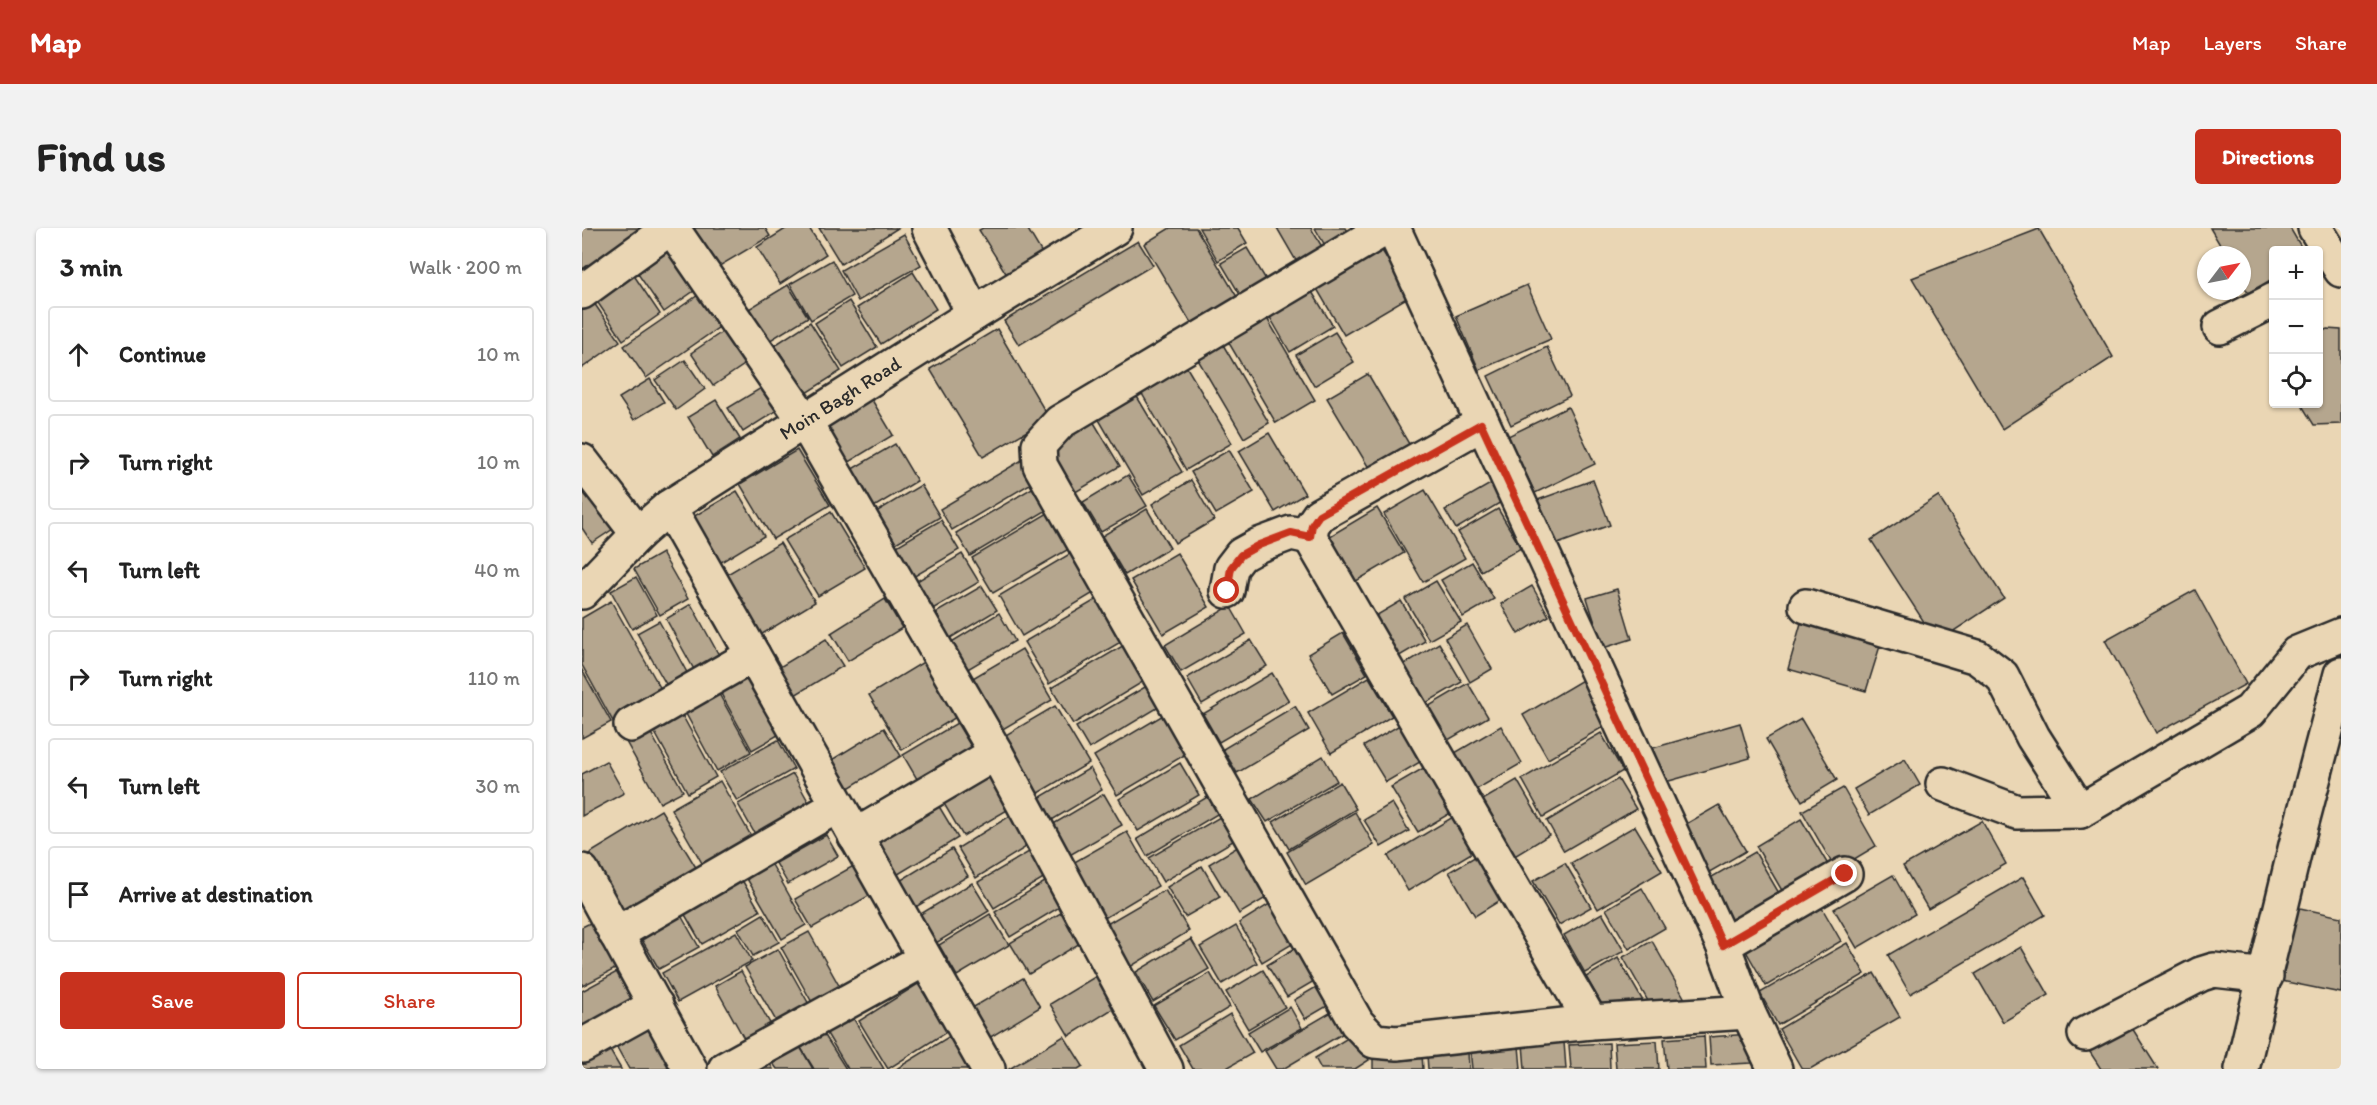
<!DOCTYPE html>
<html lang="en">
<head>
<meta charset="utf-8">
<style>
  body { margin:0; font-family:Itim,sans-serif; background:#f2f2f2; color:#222 }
  .controls { position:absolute; right:18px; top:18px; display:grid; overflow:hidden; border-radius:6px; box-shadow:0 2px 4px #0004 }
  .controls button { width:54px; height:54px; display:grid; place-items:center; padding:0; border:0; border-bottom:2px solid #e0e0e0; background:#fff; color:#222; font:30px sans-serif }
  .compass { position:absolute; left:1615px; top:18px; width:54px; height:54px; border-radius:50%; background:#fff; box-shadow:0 2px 4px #0004; rotate:58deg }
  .stop { position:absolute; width:18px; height:18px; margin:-14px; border:4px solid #c8321e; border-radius:50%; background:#fff }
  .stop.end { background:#c8321e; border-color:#fff; box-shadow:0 2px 6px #0008 }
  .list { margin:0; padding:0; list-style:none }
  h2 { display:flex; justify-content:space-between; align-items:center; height:78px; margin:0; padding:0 24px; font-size:26px }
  h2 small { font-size:20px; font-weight:400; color:#767676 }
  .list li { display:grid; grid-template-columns:39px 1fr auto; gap:18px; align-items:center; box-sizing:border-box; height:96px; margin:0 12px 12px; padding:0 12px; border:2px solid #e0e0e0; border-radius:6px }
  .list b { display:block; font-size:22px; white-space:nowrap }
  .list em { font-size:20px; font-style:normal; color:#767676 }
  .actions { display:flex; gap:12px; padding:18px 24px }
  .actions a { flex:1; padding:14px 0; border:2px solid #c8321e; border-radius:6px; text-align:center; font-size:21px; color:#c8321e }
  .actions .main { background:#c8321e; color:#fff }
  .icon { flex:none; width:33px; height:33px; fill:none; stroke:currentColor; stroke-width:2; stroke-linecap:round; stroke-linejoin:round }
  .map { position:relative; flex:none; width:1759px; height:841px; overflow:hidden; border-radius:6px }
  header { display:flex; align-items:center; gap:36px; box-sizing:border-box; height:84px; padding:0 30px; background:#c8321e; color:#fff }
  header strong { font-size:28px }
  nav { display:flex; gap:33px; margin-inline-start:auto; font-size:21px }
  .intro { display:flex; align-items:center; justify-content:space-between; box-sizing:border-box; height:144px; padding:0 36px }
  h1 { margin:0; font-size:42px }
  .button { padding:15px 27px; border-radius:6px; background:#c8321e; color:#fff; font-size:21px; font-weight:700 }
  main { display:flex; gap:36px; padding:0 36px }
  aside { flex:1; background:#fff; border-radius:6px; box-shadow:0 2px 4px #0004 }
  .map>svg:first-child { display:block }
  .building { fill:#b5a68e; stroke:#2b2b2b; stroke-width:1.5 }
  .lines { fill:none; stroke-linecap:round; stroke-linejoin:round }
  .minor-casing { stroke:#2b2b2b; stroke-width:38 }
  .major-casing { stroke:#2b2b2b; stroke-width:38 }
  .minor { stroke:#ead6b4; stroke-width:33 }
  .major { stroke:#ead6b4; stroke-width:33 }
  .route { stroke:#c8321e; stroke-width:8 }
  .labels { text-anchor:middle; stroke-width:5; stroke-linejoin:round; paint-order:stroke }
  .street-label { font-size:20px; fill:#2b2b2b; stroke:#ead6b4 }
</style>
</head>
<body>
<header>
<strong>Map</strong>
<nav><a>Map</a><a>Layers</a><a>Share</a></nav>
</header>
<div class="intro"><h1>Find us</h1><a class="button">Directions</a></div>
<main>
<aside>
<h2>3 min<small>Walk · 200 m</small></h2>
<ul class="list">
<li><svg class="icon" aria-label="ahead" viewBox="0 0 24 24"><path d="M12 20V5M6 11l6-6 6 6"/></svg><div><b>Continue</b></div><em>10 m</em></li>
<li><svg class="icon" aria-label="right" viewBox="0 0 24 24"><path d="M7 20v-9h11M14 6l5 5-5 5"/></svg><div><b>Turn right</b></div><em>10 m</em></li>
<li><svg class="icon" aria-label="left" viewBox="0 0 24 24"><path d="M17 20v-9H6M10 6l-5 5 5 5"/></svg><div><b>Turn left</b></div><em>40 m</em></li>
<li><svg class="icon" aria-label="right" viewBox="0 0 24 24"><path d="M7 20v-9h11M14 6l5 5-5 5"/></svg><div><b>Turn right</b></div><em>110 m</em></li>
<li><svg class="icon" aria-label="left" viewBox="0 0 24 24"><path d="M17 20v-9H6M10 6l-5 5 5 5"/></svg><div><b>Turn left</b></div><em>30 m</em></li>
<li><svg class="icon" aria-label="arrive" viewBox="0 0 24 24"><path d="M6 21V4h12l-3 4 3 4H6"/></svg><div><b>Arrive at destination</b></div></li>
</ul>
<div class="actions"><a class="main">Save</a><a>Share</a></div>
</aside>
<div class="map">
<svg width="1759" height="841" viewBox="0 0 1759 841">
  <rect width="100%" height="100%" fill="#ead6b4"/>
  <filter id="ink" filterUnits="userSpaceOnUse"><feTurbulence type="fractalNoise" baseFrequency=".0167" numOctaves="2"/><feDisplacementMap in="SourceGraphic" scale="12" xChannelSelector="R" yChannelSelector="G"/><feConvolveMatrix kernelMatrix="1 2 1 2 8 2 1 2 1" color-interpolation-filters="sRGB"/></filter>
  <g filter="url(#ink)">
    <g class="building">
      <polygon points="0,0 61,0 0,42"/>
      <polygon points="104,0 183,0 188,8 129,43"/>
      <polygon points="205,0 227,0 244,26 198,56 175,19"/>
      <polygon points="237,0 316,0 259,36"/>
      <polygon points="401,0 445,0 460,25 425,47 397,2"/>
      <polygon points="588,0 614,0 661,79 615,105 562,16"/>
      <polygon points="617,0 656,0 665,15 636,33"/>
      <polygon points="695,0 729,0 746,29 720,43"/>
      <polygon points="733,0 763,0 771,13 748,26"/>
      <polygon points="1628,0 1708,0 1721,22 1692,22 1692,50 1666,65 1660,55 1660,27 1644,27"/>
      <polygon points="1457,1 1531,129 1420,201 1330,50"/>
      <polygon points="322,6 339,37 276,73 259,42"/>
      <polygon points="556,13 571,37 437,117 422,93"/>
      <polygon points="796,16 828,68 762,107 731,54"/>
      <polygon points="90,18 119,58 82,84 54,43"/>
      <polygon points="665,20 689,60 663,75 639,35"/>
      <polygon points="250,32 270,68 229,92 208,56"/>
      <polygon points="331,44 354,81 299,116 275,80"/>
      <polygon points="51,46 78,86 41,112 14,72"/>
      <polygon points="206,57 226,89 182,116 162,84"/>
      <polygon points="945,57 969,111 897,142 874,88"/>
      <polygon points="727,59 751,98 708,124 685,84"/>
      <polygon points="122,63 143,95 64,150 42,118"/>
      <polygon points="267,73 295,119 261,140 233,95"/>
      <polygon points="12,75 38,113 0,140 0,83"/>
      <polygon points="683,87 733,172 694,195 644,110"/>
      <polygon points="228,94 259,143 224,165 193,117"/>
      <polygon points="146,100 168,133 131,158 109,125"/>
      <polygon points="415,101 467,190 401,229 348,141"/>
      <polygon points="1745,101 1759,102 1759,196 1732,197 1719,176 1736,176 1736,105"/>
      <polygon points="753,104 772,134 732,158 714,127"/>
      <polygon points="640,115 687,195 662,210 615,130"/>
      <polygon points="965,119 988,168 929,197 906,148"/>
      <polygon points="103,132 123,161 94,182 73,152"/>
      <polygon points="604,138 650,215 604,242 559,164"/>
      <polygon points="786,146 830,221 790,245 745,170"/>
      <polygon points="68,151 82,174 52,192 37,170"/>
      <polygon points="191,153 205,176 161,204 146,180"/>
      <polygon points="287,167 311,207 260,238 236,197"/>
      <polygon points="554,167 600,244 561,267 516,190"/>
      <polygon points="134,172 158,211 130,229 106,189"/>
      <polygon points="986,179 1013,236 953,265 926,208"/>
      <polygon points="511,193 538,238 490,266 463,221"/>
      <polygon points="687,205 723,266 693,284 657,223"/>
      <polygon points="313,216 335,253 282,285 260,247"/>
      <polygon points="215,222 248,277 191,311 158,256"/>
      <polygon points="647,222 672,264 634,286 609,244"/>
      <polygon points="440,232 453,253 370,302 358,281"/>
      <polygon points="546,247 565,278 519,304 501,274"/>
      <polygon points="0,252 31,301 10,315 0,300"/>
      <polygon points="609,252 632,292 593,315 570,276"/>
      <polygon points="1011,252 1028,297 970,318 953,273"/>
      <polygon points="910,255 921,273 874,301 863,282"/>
      <polygon points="457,256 470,279 388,328 374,305"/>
      <polygon points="339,257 358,289 307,319 289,287"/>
      <polygon points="843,262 883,330 841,354 802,286"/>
      <polygon points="155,263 182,308 136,336 109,290"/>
      <polygon points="1356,268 1422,370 1355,414 1289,312"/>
      <polygon points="795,280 822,325 764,359 738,314"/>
      <polygon points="565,281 588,320 543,347 520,308"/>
      <polygon points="916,281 939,320 899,343 876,304"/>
      <polygon points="471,282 492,318 411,365 390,330"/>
      <polygon points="249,284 283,340 236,368 202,312"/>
      <polygon points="359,292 377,322 326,352 308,322"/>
      <polygon points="198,315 233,374 177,408 142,348"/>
      <polygon points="496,321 520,360 440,408 417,368"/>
      <polygon points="80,325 106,371 78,387 52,341"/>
      <polygon points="595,325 627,379 581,406 549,352"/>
      <polygon points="380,326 397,354 342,386 325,359"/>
      <polygon points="890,334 912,371 881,389 859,352"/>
      <polygon points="54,349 75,387 50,401 29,363"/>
      <polygon points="854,353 879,394 847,412 823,371"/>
      <polygon points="400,358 415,382 360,415 345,390"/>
      <polygon points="950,358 967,388 936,406 919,376"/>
      <polygon points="1035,361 1050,411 1021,420 1005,370"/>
      <polygon points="1613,362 1664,456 1574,505 1523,412"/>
      <polygon points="517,370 542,412 467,456 442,414"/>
      <polygon points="303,371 320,400 266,433 249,405"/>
      <polygon points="29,373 84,470 33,497 0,437 0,390"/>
      <polygon points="819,373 843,413 814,430 790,390"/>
      <polygon points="109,376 139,431 114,445 84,391"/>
      <polygon points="648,378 664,406 599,444 583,417"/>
      <polygon points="417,385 433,413 379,445 363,418"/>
      <polygon points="77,393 109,452 88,463 55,405"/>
      <polygon points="1219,395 1298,418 1284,463 1206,441"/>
      <polygon points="885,397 910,441 888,454 863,410"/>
      <polygon points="761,405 785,446 750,466 726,426"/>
      <polygon points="244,411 261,438 208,470 191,443"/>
      <polygon points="669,412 685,438 620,476 605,450"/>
      <polygon points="857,415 880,454 844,475 821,437"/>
      <polygon points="544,416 564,452 491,496 469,460"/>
      <polygon points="440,421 470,472 414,505 384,454"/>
      <polygon points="343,433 376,488 320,522 287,467"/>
      <polygon points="0,442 29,494 0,510"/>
      <polygon points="690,445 707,473 637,514 621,486"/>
      <polygon points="163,448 196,507 170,522 137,462"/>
      <polygon points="787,449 810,488 749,525 726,485"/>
      <polygon points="1002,451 1028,495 966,531 941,487"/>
      <polygon points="570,455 582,476 507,521 494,499"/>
      <polygon points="886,455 906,489 861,515 842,481"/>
      <polygon points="137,466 169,524 135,543 103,484"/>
      <polygon points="473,478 507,535 451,568 417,511"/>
      <polygon points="713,478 727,502 655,545 641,521"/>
      <polygon points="593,480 616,519 535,567 512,528"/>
      <polygon points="99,485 134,549 106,565 71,501"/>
      <polygon points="1219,491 1255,552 1220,573 1184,511"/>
      <polygon points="375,495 396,530 342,563 321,527"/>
      <polygon points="821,495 843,531 804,554 782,518"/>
      <polygon points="1158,495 1168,530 1080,555 1071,520"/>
      <polygon points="919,498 940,535 888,565 866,529"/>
      <polygon points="66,500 101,563 78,575 43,512"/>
      <polygon points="302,500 319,528 260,564 243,536"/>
      <polygon points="1019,505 1041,543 961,589 940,551"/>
      <polygon points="196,512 212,541 155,573 138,544"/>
      <polygon points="741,528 755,553 685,594 670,571"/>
      <polygon points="1323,531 1338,557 1287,587 1272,561"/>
      <polygon points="24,533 42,565 0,588 0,546"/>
      <polygon points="598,535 617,567 556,603 537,571"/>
      <polygon points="845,538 872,583 836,604 809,559"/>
      <polygon points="508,540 520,562 465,595 452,573"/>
      <polygon points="403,542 427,581 381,608 358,569"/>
      <polygon points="211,546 231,582 177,613 156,576"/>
      <polygon points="1036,551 1054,581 982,623 965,593"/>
      <polygon points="935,552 967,607 931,629 899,573"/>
      <polygon points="138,553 173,615 124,642 89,581"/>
      <polygon points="758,554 774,581 707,621 691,594"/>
      <polygon points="1261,560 1294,618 1254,642 1220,583"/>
      <polygon points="637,562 647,579 565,628 555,611"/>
      <polygon points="522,566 540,597 486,628 468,598"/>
      <polygon points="352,570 376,610 313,648 288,608"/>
      <polygon points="810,575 827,603 799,619 782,592"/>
      <polygon points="1137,577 1164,623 1124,646 1097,600"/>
      <polygon points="79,582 118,646 43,691 5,627"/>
      <polygon points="650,582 663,606 581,654 567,630"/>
      <polygon points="773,584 792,617 724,657 705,624"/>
      <polygon points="431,586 449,616 394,650 376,620"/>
      <polygon points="871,589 891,624 826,663 806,628"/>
      <polygon points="1219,591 1248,640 1202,666 1174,618"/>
      <polygon points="1400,593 1424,636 1346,681 1321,638"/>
      <polygon points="1053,598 1080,643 1016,681 989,635"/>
      <polygon points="545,604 576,658 521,691 489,636"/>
      <polygon points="244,607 256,628 206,656 194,635"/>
      <polygon points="669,611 699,661 657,686 627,636"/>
      <polygon points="370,621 386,648 332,680 316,654"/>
      <polygon points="452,621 468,646 412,680 396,654"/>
      <polygon points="1173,624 1201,672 1151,701 1123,653"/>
      <polygon points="896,627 922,670 893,688 867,644"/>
      <polygon points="189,635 224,697 200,711 164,649"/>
      <polygon points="983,635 1009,679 977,697 951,653"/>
      <polygon points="275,636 292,665 230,700 213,671"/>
      <polygon points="620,638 638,669 603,689 585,659"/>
      <polygon points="1311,647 1333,686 1275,720 1252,681"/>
      <polygon points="1441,649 1463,687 1328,766 1306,727"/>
      <polygon points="160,652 178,683 120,716 102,685"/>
      <polygon points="466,652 481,677 428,709 413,684"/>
      <polygon points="390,655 407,683 354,715 337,687"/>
      <polygon points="1060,660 1083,700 1047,721 1024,681"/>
      <polygon points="583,662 607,703 548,739 523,697"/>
      <polygon points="699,669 722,709 680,734 657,695"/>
      <polygon points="1709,678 1759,689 1759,765 1694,752"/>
      <polygon points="487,680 505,711 447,746 428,715"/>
      <polygon points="1240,680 1259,713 1184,758 1164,723"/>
      <polygon points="97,684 117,719 77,741 57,707"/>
      <polygon points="1020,685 1042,723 1003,745 982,707"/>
      <polygon points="181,686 197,714 171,728 156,701"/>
      <polygon points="408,686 427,717 375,748 357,717"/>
      <polygon points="16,691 41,737 0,758 0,699"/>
      <polygon points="654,698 675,735 640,756 618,719"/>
      <polygon points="154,704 170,733 96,774 80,745"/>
      <polygon points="227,704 264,770 236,785 199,719"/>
      <polygon points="609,711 627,741 571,774 554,744"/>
      <polygon points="725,713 744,746 705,769 685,737"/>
      <polygon points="1070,713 1103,771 1074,787 1041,729"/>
      <polygon points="1265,715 1283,746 1196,797 1178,765"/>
      <polygon points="1439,719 1467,767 1421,794 1393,746"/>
      <polygon points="196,721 233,787 201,805 163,739"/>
      <polygon points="1036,730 1061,773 1029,792 1004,749"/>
      <polygon points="44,739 62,774 0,806 0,763"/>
      <polygon points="681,742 703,779 666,801 644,764"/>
      <polygon points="159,743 195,808 169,823 133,758"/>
      <polygon points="521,744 540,775 487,808 468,776"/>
      <polygon points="628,745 648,779 593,812 572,778"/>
      <polygon points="1292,745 1318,789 1228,841 1220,841 1197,801"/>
      <polygon points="441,750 458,779 407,810 390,780"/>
      <polygon points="748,751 759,770 723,791 712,772"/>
      <polygon points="336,756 366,803 306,841 277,793"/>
      <polygon points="708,779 720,800 678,824 666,804"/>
      <polygon points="758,779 770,800 701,841 694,841 683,823"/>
      <polygon points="648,786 671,825 643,841 611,841 597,817"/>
      <polygon points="270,788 302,841 266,841 244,804"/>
      <polygon points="1545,792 1576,841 1519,841 1504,818"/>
      <polygon points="69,795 91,837 84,841 47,841 32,814"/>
      <polygon points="242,806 264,841 232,841 219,820"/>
      <polygon points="772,806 787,832 773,841 739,841 733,830"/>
      <polygon points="1168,806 1170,835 1129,837 1127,809"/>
      <polygon points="368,808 389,841 314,841"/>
      <polygon points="482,808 501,838 496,841 427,841"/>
      <polygon points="1122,808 1124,841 1085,841 1082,811"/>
      <polygon points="1075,813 1077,841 1034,841 1032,815"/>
      <polygon points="23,814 39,841 0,841 0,828"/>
      <polygon points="982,814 984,841 943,841 941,816"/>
      <polygon points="1027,815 1028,841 989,841 987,817"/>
      <polygon points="217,817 231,841 195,841 190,834"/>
      <polygon points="937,818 939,841 890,841 888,821"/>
      <polygon points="886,824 887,841 846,841 845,827"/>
      <polygon points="840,827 841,841 791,841 791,830"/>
      <polygon points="187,834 191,841 175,841"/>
    </g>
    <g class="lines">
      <defs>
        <g id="minor">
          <polyline points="90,0 222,192 414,525 584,841"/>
          <polyline points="347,0 392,86"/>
          <polyline points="804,0 478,194 457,217 458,237 775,795 792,813 815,815 1009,794 1166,784"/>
          <polyline points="811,0 1141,717 1166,784 1193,841"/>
          <polyline points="1733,0 1759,42"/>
          <polyline points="0,64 88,0"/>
          <polyline points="1638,99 1692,72"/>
          <polyline points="899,196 737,287 730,297 728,309 1009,794"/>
          <polyline points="0,233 56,306"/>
          <polyline points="87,279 406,841"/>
          <polyline points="645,363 649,340 659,327 677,317 709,305 728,309"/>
          <polyline points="0,364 56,306 87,279 392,86 533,0"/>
          <polyline points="1224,378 1395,429 1420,448 1451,509 1498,583 1668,483 1715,425 1759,407"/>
          <polyline points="49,497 171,427"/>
          <polyline points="1361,556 1435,584 1498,583"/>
          <polyline points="273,608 414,525"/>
          <polyline points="0,643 108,841"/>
          <polyline points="34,706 255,578"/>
          <polyline points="1141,717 1263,646"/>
          <polyline points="1503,806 1619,746 1632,742 1684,748"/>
          <polyline points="0,818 74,777"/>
          <polyline points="143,841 343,731"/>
        </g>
        <polyline id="major" points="1660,841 1714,617 1759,446"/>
      </defs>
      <use href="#minor" class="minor-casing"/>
      <use href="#major" class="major-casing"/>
      <use href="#minor" class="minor"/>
      <use href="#major" class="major"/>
    </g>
  </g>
  <g class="lines" filter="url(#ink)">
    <polyline class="route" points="645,363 649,340 659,327 677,317 709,305 728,309 730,297 737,287 899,196 1141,717 1263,646"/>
  </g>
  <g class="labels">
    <g class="street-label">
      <text transform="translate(258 170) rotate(-32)" y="7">Moin Bagh Road</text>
    </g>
  </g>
</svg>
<div class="controls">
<button>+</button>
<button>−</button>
<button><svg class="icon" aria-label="locate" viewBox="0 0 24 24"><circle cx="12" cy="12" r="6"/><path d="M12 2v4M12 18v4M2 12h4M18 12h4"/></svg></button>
</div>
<svg class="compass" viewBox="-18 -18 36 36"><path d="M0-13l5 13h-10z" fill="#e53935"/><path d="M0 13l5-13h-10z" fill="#767676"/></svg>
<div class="stop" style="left:645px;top:363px"></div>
<div class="stop end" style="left:1263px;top:646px"></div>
</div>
</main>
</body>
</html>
